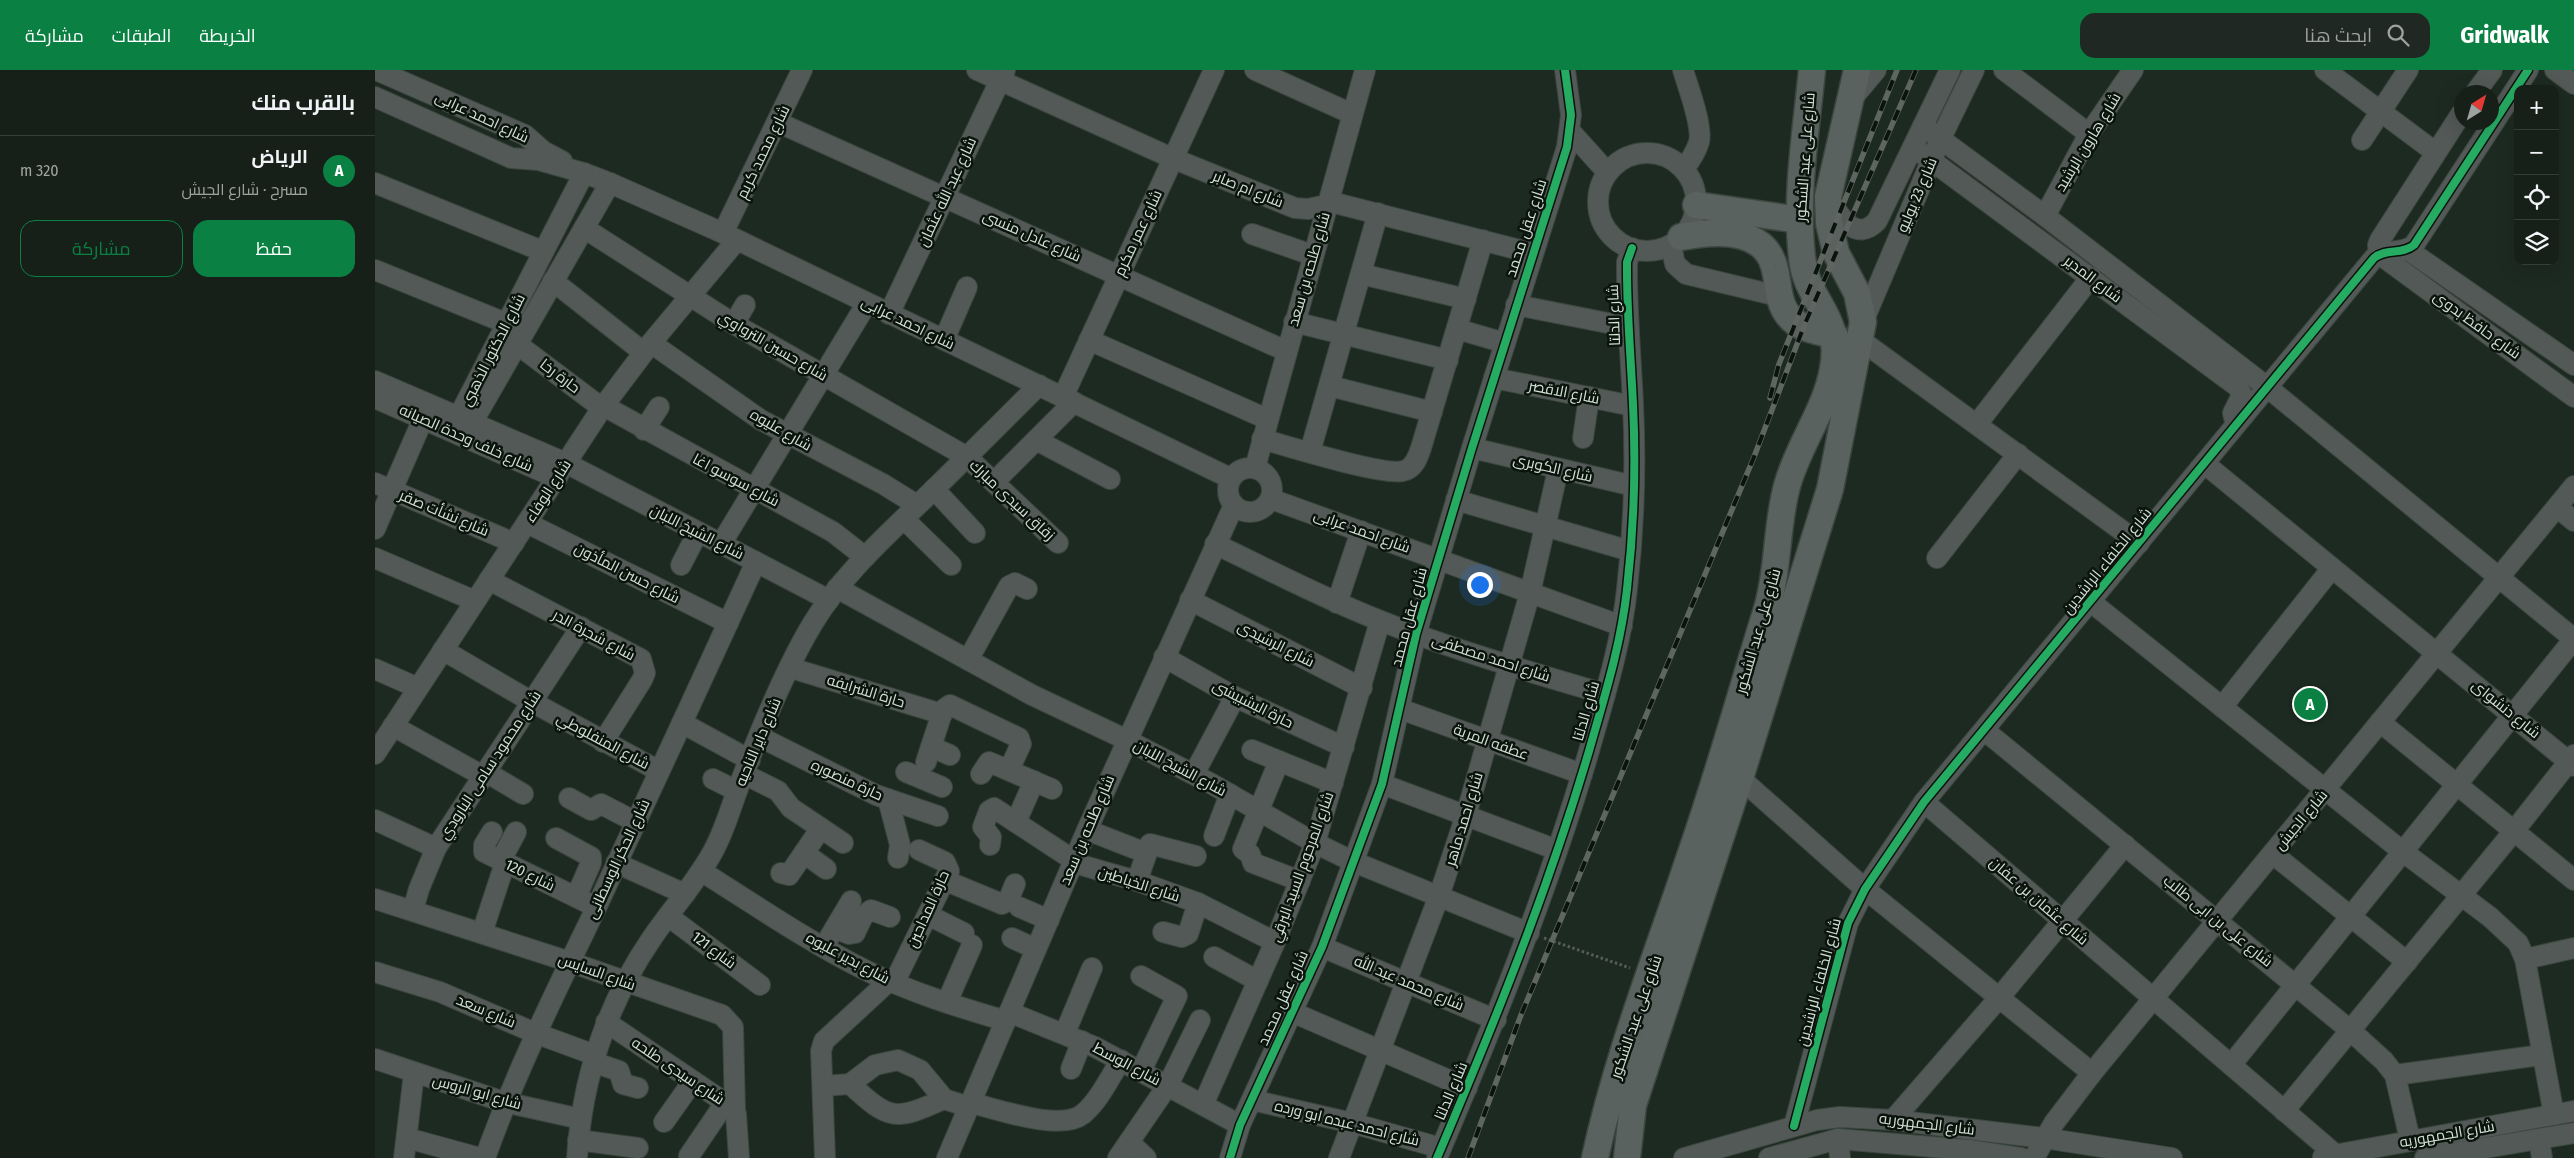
<!DOCTYPE html>
<html lang="ar">
<head>
<meta charset="utf-8">
<style>
  body { margin:0; font-family:"Fira Sans Condensed",Cairo,sans-serif; background:#1f2822; color:#f1f3f6; direction:rtl }
  .controls { position:absolute; right:15px; top:15px; display:grid; overflow:hidden; border-radius:10px; box-shadow:0 5px 20px #0002 }
  .controls button { width:45px; height:45px; display:grid; place-items:center; padding:0; border:0; border-bottom:1px solid #353e38; background:#162019; color:#f1f3f6; font:25px sans-serif }
  .compass { position:absolute; left:2079px; top:15px; width:45px; height:45px; border-radius:50%; background:#162019; box-shadow:0 5px 20px #0002; rotate:37deg }
  .you { position:absolute; left:1104px; top:514px; width:18px; height:18px; margin:-12px; border:4px solid #fff; border-radius:50%; background:#1a73e8; box-shadow:0 0 0 8px #1a73e833 }
  .badge { display:grid; place-items:center; width:32px; height:32px; border-radius:50%; background:#0b8043; color:#fff; font-size:16px; font-weight:700 }
  .pin { position:absolute; translate:-50% -50%; border:2px solid #fff; box-shadow:0 1px 5px #0006 }
  .list { margin:0; padding:0; list-style:none }
  h2 { display:flex; justify-content:space-between; align-items:center; height:65px; margin:0; padding:0 20px; font-size:21px }
  h2 small { font-size:16px; font-weight:400; color:#9ea3a2 }
  .list li { display:grid; grid-template-columns:32px 1fr auto; gap:15px; align-items:center; box-sizing:border-box; height:70px; padding:0 20px; border-top:1px solid #353e38 }
  .list b { display:block; font-size:19px; white-space:nowrap }
  .list p { margin:0; font-size:16px; white-space:nowrap; color:#9ea3a2 }
  .list em { font-size:16px; font-style:normal; color:#9ea3a2 }
  .actions { display:flex; gap:10px; padding:15px 20px }
  .actions a { flex:1; padding:11px 0; border:1px solid #0b8043; border-radius:15px; text-align:center; font-size:18px; color:#0b8043 }
  .actions .main { background:#0b8043; color:#fff }
  .icon { flex:none; width:28px; height:28px; fill:none; stroke:currentColor; stroke-width:2; stroke-linecap:round; stroke-linejoin:round }
  .map { position:relative; flex:none; width:2199px; height:1088px; overflow:hidden; direction:ltr }
  header { display:flex; align-items:center; gap:30px; box-sizing:border-box; height:70px; padding:0 25px; background:#0b8043; color:#fff }
  header strong { font-size:24px }
  nav { display:flex; gap:28px; margin-inline-start:auto; font-size:18px }
  .search { width:350px; height:45px; background:#1f2822; display:flex; align-items:center; gap:12px; box-sizing:border-box; padding:0 18px; border-radius:15px; color:#9ea3a2; font-size:19px }
  main { display:flex }
  aside { flex:1; background:#162019 }
  .map>svg:first-child { display:block }
  .lines { fill:none; stroke-linecap:round; stroke-linejoin:round }
  .minor-casing { stroke:#3b463f; stroke-width:22 }
  .major-casing { stroke:#3b463f; stroke-width:29 }
  .path { stroke:#565c59; stroke-width:3; stroke-dasharray:2.5 2.5; stroke-linecap:butt }
  .minor { stroke:#535957; stroke-width:20 }
  .major { stroke:#5a6260; stroke-width:26 }
  .rail-casing { stroke:#5f6662; stroke-width:5.5 }
  .rail { stroke:#0a140d; stroke-width:4; stroke-dasharray:11; stroke-linecap:butt }
  .cycleway-casing { stroke:#0a140d; stroke-width:11 }
  .cycleway { stroke:#26ab63; stroke-width:8 }
  .labels { text-anchor:middle; stroke-width:5; stroke-linejoin:round; paint-order:stroke }
  .street-label { font-size:15px; fill:#d3e1d6; stroke:#0a140d }
</style>
</head>
<body>
<header>
<strong>Gridwalk</strong>
<div class="search"><svg class="icon" aria-label="search" viewBox="0 0 24 24"><circle cx="10" cy="10" r="6"/><path d="M15 15l6 6"/></svg>ابحث هنا</div>
<nav><a>الخريطة</a><a>الطبقات</a><a>مشاركة</a></nav>
</header>
<main>
<div class="map">
<svg width="2199" height="1088" viewBox="0 0 2199 1088">
  <rect width="100%" height="100%" fill="#1d2a21"/>
  <g class="lines">
    <defs>
      <g id="minor">
        <polyline points="1,0 150,65 168,81 187,91"/>
        <polyline points="602,0 797,88 920,138 933,139 960,133 1157,183"/>
        <polyline points="880,0 977,44"/>
        <path d="M1308 0C1313 17 1328 56 1324 72 1321 82 1315 91 1309 99"/>
        <polyline points="1629,0 1714,64"/>
        <polyline points="1950,0 2060,82"/>
        <polyline points="2180,0 2199,14"/>
        <polyline points="2101,22 2117,0"/>
        <polyline points="0,27 136,88 163,90 209,103 235,113 348,163 855,408"/>
        <polyline points="1475,31 1501,0"/>
        <polyline points="2086,44 2005,170 2003,175 2004,184 2199,327"/>
        <polyline points="402,52 911,281"/>
        <polyline points="1548,56 1670,146 1892,317 2199,569 1856,995"/>
        <polyline points="1195,61 1232,102"/>
        <polyline points="1987,70 2033,0"/>
        <polyline points="1538,77 1863,317 1867,325 1858,343 1860,351"/>
        <circle cx="1272" cy="132" r="49"/>
        <polyline points="0,113 167,181"/>
        <path d="M1453 127C1464 145 1480 174 1502 151L1575 0"/>
        <polyline points="1670,146 1714,64 1758,0"/>
        <polyline points="209,158 359,254 592,387 683,473"/>
        <polyline points="348,163 427,0"/>
        <polyline points="877,164 937,185"/>
        <polyline points="1296,175 1300,194 1311,204 1403,226"/>
        <polyline points="2033,180 2199,295"/>
        <polyline points="0,200 133,254"/>
        <polyline points="986,204 1091,229"/>
        <polyline points="178,211 268,282"/>
        <polyline points="1141,235 1253,257"/>
        <polyline points="514,244 630,0"/>
        <polyline points="919,252 1073,290"/>
        <polyline points="1488,252 1565,70 1599,0"/>
        <polyline points="359,254 370,235"/>
        <polyline points="1082,259 1130,273"/>
        <polyline points="1484,269 1764,473"/>
        <polyline points="569,270 592,217"/>
        <polyline points="714,270 892,349"/>
        <polyline points="276,273 386,350 508,414 542,435"/>
        <polyline points="142,274 227,338"/>
        <polyline points="1119,308 1258,336"/>
        <polyline points="0,311 191,393 454,530"/>
        <polyline points="955,316 1057,342"/>
        <polyline points="688,327 839,0"/>
        <polyline points="0,328 182,408"/>
        <polyline points="229,336 458,462 490,487"/>
        <polyline points="97,353 235,113"/>
        <polyline points="1602,354 1716,207"/>
        <polyline points="269,360 284,337"/>
        <polyline points="1208,368 1214,327"/>
        <path d="M887 369C911 376 1009 406 1028 401 1039 399 1043 387 1046 378L1108 170"/>
        <polyline points="661,370 735,409"/>
        <polyline points="1097,378 1259,416"/>
        <polyline points="935,382 1003,143"/>
        <polyline points="1830,394 2199,696"/>
        <circle cx="875" cy="420" r="22"/>
        <polyline points="880,398 990,0"/>
        <polyline points="619,412 699,332"/>
        <polyline points="0,413 139,473"/>
        <polyline points="559,419 600,463"/>
        <polyline points="896,429 1247,556"/>
        <polyline points="1081,430 1255,481"/>
        <polyline points="2182,437 2199,451"/>
        <polyline points="529,449 576,495"/>
        <polyline points="152,453 353,553"/>
        <polyline points="0,459 48,349 84,346 209,103"/>
        <polyline points="346,474 492,233"/>
        <path d="M840 474C895 500 949 529 1006 551 1079 580 1155 602 1230 624"/>
        <polyline points="0,488 100,531"/>
        <polyline points="1562,488 1643,384"/>
        <polyline points="306,495 323,462"/>
        <polyline points="114,510 266,589 270,603 267,610 228,672"/>
        <polyline points="462,518 657,625 752,670 837,714 940,773 979,792 1154,863"/>
        <polyline points="815,530 987,618"/>
        <polyline points="1716,532 2027,781 2115,847 2143,873 2150,889 2179,1045"/>
        <polyline points="962,533 986,461"/>
        <polyline points="68,580 157,632 284,701"/>
        <polyline points="789,587 860,627 969,677"/>
        <polyline points="593,590 634,516 640,513 652,519"/>
        <polyline points="416,598 567,644"/>
        <polyline points="0,599 43,618"/>
        <polyline points="1847,637 1957,498"/>
        <polyline points="1025,639 1207,704"/>
        <polyline points="2005,652 2199,810"/>
        <polyline points="307,653 375,690"/>
        <polyline points="18,656 108,706"/>
        <polyline points="1609,660 1976,961 2009,991 2020,1005 2035,1070"/>
        <polyline points="385,667 501,725 563,746"/>
        <polyline points="556,677 575,685"/>
        <polyline points="877,680 958,713"/>
        <polyline points="0,684 227,338 276,273 362,170"/>
        <polyline points="904,691 868,779 875,784 878,793 925,811"/>
        <polyline points="551,692 568,640 575,635 644,668 646,674 634,700"/>
        <polyline points="111,702 148,724"/>
        <polyline points="531,702 567,717"/>
        <polyline points="369,704 403,721 416,738 468,773"/>
        <polyline points="606,704 614,692 677,719"/>
        <polyline points="819,704 860,627"/>
        <polyline points="1365,708 1490,819 1717,1003"/>
        <polyline points="338,709 362,721"/>
        <polyline points="1007,714 1182,780"/>
        <polyline points="194,728 216,740 226,734 261,752"/>
        <polyline points="513,729 525,775 523,788"/>
        <polyline points="1549,732 1961,1085"/>
        <polyline points="0,750 61,778"/>
        <polyline points="641,752 659,711"/>
        <polyline points="712,760 771,783"/>
        <polyline points="117,762 109,775 109,782 221,837"/>
        <polyline points="839,766 855,724"/>
        <polyline points="181,768 216,787 216,793 201,827"/>
        <polyline points="615,775 616,767 608,757 614,741 619,738 706,795 762,811 823,833 900,872"/>
        <polyline points="429,783 451,799"/>
        <polyline points="1898,784 2032,892"/>
        <polyline points="126,790 141,762"/>
        <polyline points="241,793 310,824"/>
        <path d="M326 801C380 835 434 872 490 900 535 922 583 937 631 951"/>
        <polyline points="406,803 414,805 446,758"/>
        <polyline points="569,810 627,834 633,831 640,814"/>
        <polyline points="762,811 775,774 821,786"/>
        <polyline points="0,829 195,892 347,945 358,957 360,1041"/>
        <polyline points="644,837 674,850"/>
        <polyline points="38,840 44,819 61,778 206,557"/>
        <polyline points="553,845 589,863"/>
        <polyline points="293,846 385,915"/>
        <polyline points="460,858 474,864 480,863 488,846 496,840 515,847"/>
        <polyline points="788,862 807,867 813,864 823,833"/>
        <polyline points="107,863 130,793"/>
        <polyline points="454,868 476,831"/>
        <polyline points="637,868 661,879"/>
        <polyline points="947,877 1121,950"/>
        <polyline points="839,887 883,911"/>
        <polyline points="2150,889 2199,878"/>
        <polyline points="0,902 65,922 160,963 220,985"/>
        <polyline points="766,906 802,926 766,1001"/>
        <polyline points="519,913 574,801 570,792 544,780"/>
        <polyline points="572,932 597,875"/>
        <polyline points="634,942 720,977 865,1055"/>
        <polyline points="917,942 1092,1018"/>
        <polyline points="231,952 358,1038 361,1044 364,1088"/>
        <polyline points="690,963 717,898"/>
        <polyline points="0,989 129,1032 206,1049"/>
        <polyline points="218,992 244,1001 248,1014 263,1018"/>
        <polyline points="696,999 707,971"/>
        <polyline points="2020,1005 2167,985"/>
        <path d="M475 1014C515 1051 520 1051 569 1029"/>
        <polyline points="448,1016 475,1014 500,995 523,990 545,1000 569,1029 594,1037"/>
        <polyline points="877,1030 977,1053 1066,1078"/>
        <path d="M596 1033C623 1039 685 1062 708 1044 724 1031 735 1007 746 990"/>
        <polyline points="828,1035 900,872 940,773 1005,551"/>
        <polyline points="1909,1041 2139,761 2199,685"/>
        <polyline points="1518,1050 1624,928 1750,775"/>
        <polyline points="289,1052 318,1011"/>
        <path d="M1419 1056 1473 853 1490 819 1549 732 1999 188C2011 178 2027 185 2039 175L2153 0"/>
        <polyline points="32,1068 105,1088"/>
        <polyline points="1463,1069 1465,1088"/>
        <polyline points="2164,1069 2167,1088"/>
        <polyline points="203,1070 263,1078"/>
        <polyline points="754,1072 771,1088"/>
        <polyline points="314,1086 350,1033"/>
        <polyline points="1948,1087 2199,1041"/>
        <polyline points="29,1088 39,1003"/>
        <path d="M110 1088C141 1001 182 919 222 836 276 721 328 607 381 492"/>
        <path d="M202 1088C207 1008 232 934 277 868 296 840 319 815 336 785 348 765 354 743 362 721 382 668 409 601 438 553 467 505 510 467 549 429 588 391 626 353 664 315"/>
        <polyline points="450,1088 446,981 449,971 514,911"/>
        <polyline points="572,1088 712,760 859,435"/>
        <polyline points="743,1088 793,1015 825,950"/>
        <polyline points="855,1088 865,1055 947,877 1007,714 1041,564 1097,378 1192,77 1196,45 1190,0"/>
        <polyline points="964,1088 1064,826 1091,745 1155,523 1183,400"/>
        <path d="M1062 1088C1119 954 1173 820 1214 681 1229 628 1246 575 1252 519 1259 458 1261 396 1258 334 1256 290 1252 245 1252 201V192L1257 178"/>
        <polyline points="1309,1088 1442,1050 1465,1047 1518,1050 1669,1068 1797,1088"/>
        <polyline points="1394,1088 1463,1069 1593,1080 1646,1088"/>
        <polyline points="1659,1088 1679,1053 1717,1003 2199,416"/>
        <polyline points="2050,1088 2199,1063"/>
      </g>
      <g id="major">
        <polyline points="1321,135 1424,150"/>
        <path d="M1306 167C1337 161 1388 156 1399 196 1405 216 1401 237 1420 252 1430 260 1448 262 1460 266"/>
        <path d="M1220 1088C1242 986 1281 888 1314 789 1343 707 1366 622 1392 539 1404 498 1401 456 1412 416 1423 375 1451 340 1458 299 1468 244 1431 233 1427 187 1420 125 1431 62 1437 0"/>
        <polyline points="1252,1088 1258,1035 1365,708 1455,419 1488,252 1482,223 1461,183 1454,153 1453,127 1482,0"/>
      </g>
    </defs>
    <use href="#minor" class="minor-casing"/>
    <use href="#major" class="major-casing"/>
    <polyline class="path" points="1169,868 1255,898"/>
    <use href="#minor" class="minor"/>
    <use href="#major" class="major"/>
    <defs>
      <g id="rail">
        <polyline points="1395,328 1404,294 1522,0"/>
        <polyline points="1093,1088 1146,945 1379,387 1429,256 1541,0"/>
      </g>
    </defs>
    <use href="#rail" class="rail-casing"/>
    <use href="#rail" class="rail"/>
    <defs>
      <g id="cycleway">
        <path d="M1419 1056 1473 853 1490 819 1549 732 1999 188C2011 178 2027 185 2039 175L2153 0"/>
        <polyline points="855,1088 865,1055 947,877 1007,714 1041,564 1097,378 1192,77 1196,45 1190,0"/>
        <path d="M1062 1088C1119 954 1173 820 1214 681 1229 628 1246 575 1252 519 1259 458 1261 396 1258 334 1256 290 1252 245 1252 201V192L1257 178"/>
      </g>
    </defs>
    <use href="#cycleway" class="cycleway-casing"/>
    <use href="#cycleway" class="cycleway"/>
  </g>
  <g class="labels">
    <g class="street-label">
      <text transform="translate(107 47) rotate(25)" y="5">شارع احمد عرابى</text>
      <text transform="translate(1713 72) rotate(-59)" y="5">شارع هارون الرشيد</text>
      <text transform="translate(388 82) rotate(-64)" y="5">شارع محمد كريم</text>
      <text transform="translate(1430 87) rotate(-86)" y="5">شارع على عبد الشكور</text>
      <text transform="translate(873 119) rotate(22)" y="5">شارع ام صابر</text>
      <text transform="translate(572 122) rotate(-65)" y="5">شارع عبد الله عثمان</text>
      <text transform="translate(1542 125) rotate(-67)" y="5">شارع 23 يوليو</text>
      <text transform="translate(1151 158) rotate(-72)" y="5">شارع عقل محمد</text>
      <text transform="translate(763 163) rotate(-65)" y="5">شارع عمر مكرم</text>
      <text transform="translate(657 166) rotate(24)" y="5">شارع عادل منسى</text>
      <text transform="translate(934 199) rotate(-74)" y="5">شارع طلحه بن سعد</text>
      <text transform="translate(1718 209) rotate(37)" y="5">شارع المدير</text>
      <text transform="translate(1239 245) rotate(-92)" y="5">شارع الدلتا</text>
      <text transform="translate(533 253) rotate(26)" y="5">شارع احمد عرابى</text>
      <text transform="translate(2102 255) rotate(36)" y="5">شارع حافظ بدوى</text>
      <text transform="translate(398 276) rotate(30)" y="5">شارع حسين الترواوي</text>
      <text transform="translate(118 280) rotate(-63)" y="5">شارع الدكتور الذهبي</text>
      <text transform="translate(185 306) rotate(37)" y="5">حارة رخا</text>
      <text transform="translate(1189 322) rotate(11)" y="5">شارع الاقصر</text>
      <text transform="translate(406 360) rotate(30)" y="5">شارع عليوه</text>
      <text transform="translate(91 368) rotate(24)" y="5">شارع خلف وحدة الصيانه</text>
      <text transform="translate(1178 398) rotate(13)" y="5">شارع الكوبرى</text>
      <text transform="translate(361 410) rotate(28)" y="5">شارع سوسو اغا</text>
      <text transform="translate(173 421) rotate(-57)" y="5">شارع الوفاء</text>
      <text transform="translate(637 430) rotate(43)" y="5">زقاق سيدى مبارك</text>
      <text transform="translate(69 443) rotate(23)" y="5">شارع نشأت صقر</text>
      <text transform="translate(987 461) rotate(20)" y="5">شارع احمد عرابى</text>
      <text transform="translate(322 462) rotate(27)" y="5">شارع الشيخ اللبان</text>
      <text transform="translate(1732 491) rotate(-51)" y="5">شارع الخلفاء الراشدين</text>
      <text transform="translate(252 503) rotate(27)" y="5">شارع حسن المأذون</text>
      <text transform="translate(1034 547) rotate(-75)" y="5">شارع عقل محمد</text>
      <text transform="translate(1383 561) rotate(-74)" y="5">شارع على عبد الشكور</text>
      <text transform="translate(219 565) rotate(28)" y="5">شارع شجرة الدر</text>
      <text transform="translate(901 574) rotate(27)" y="5">شارع الرشيدى</text>
      <text transform="translate(1116 588) rotate(18)" y="5">شارع احمد مصطفى</text>
      <text transform="translate(491 621) rotate(17)" y="5">حارة الشرايفه</text>
      <text transform="translate(878 634) rotate(27)" y="5">حارة البشبيشى</text>
      <text transform="translate(2131 639) rotate(39)" y="5">شارع دنشواى</text>
      <text transform="translate(1211 641) rotate(-74)" y="5">شارع الدلتا</text>
      <text transform="translate(228 671) rotate(28)" y="5">شارع المنفلوطي</text>
      <text transform="translate(383 672) rotate(-67)" y="5">شارع داير الناحيه</text>
      <text transform="translate(1116 672) rotate(20)" y="5">عطفه المرية</text>
      <text transform="translate(115 695) rotate(-57)" y="5">شارع محمود سامى البارودي</text>
      <text transform="translate(805 698) rotate(28)" y="5">شارع الشيخ اللبان</text>
      <text transform="translate(472 710) rotate(25)" y="5">حارة منصوره</text>
      <text transform="translate(1089 749) rotate(-73)" y="5">شارع احمد ماهر</text>
      <text transform="translate(1926 750) rotate(-50)" y="5">شارع الجيش</text>
      <text transform="translate(712 760) rotate(-67)" y="5">شارع طلحه بن سعد</text>
      <text transform="translate(243 789) rotate(-65)" y="5">شارع الحكر الوسطانى</text>
      <text transform="translate(927 797) rotate(-70)" y="5">شارع المرحوم السيد البرقي</text>
      <text transform="translate(155 805) rotate(26)" y="5">شارع 120</text>
      <text transform="translate(764 814) rotate(18)" y="5">شارع الخياطين</text>
      <text transform="translate(1664 831) rotate(41)" y="5">شارع عثمان بن عفان</text>
      <text transform="translate(553 839) rotate(-66)" y="5">حارة المداحين</text>
      <text transform="translate(1843 851) rotate(39)" y="5">شارع على بن ابى طالب</text>
      <text transform="translate(339 880) rotate(37)" y="5">شارع 121</text>
      <text transform="translate(473 888) rotate(28)" y="5">شارع بدير عليوه</text>
      <text transform="translate(222 902) rotate(20)" y="5">شارع السايس</text>
      <text transform="translate(1444 912) rotate(-75)" y="5">شارع الخلفاء الراشدين</text>
      <text transform="translate(1034 913) rotate(23)" y="5">شارع محمد عبد الله</text>
      <text transform="translate(908 928) rotate(-66)" y="5">شارع عقل محمد</text>
      <text transform="translate(111 941) rotate(23)" y="5">شارع سعد</text>
      <text transform="translate(1261 947) rotate(-71)" y="5">شارع على عبد الشكور</text>
      <text transform="translate(752 994) rotate(28)" y="5">شارع الوسط</text>
      <text transform="translate(303 1001) rotate(34)" y="5">شارع سيدى طلحه</text>
      <text transform="translate(1076 1021) rotate(-67)" y="5">شارع الدلتا</text>
      <text transform="translate(102 1022) rotate(16)" y="5">شارع ابو الروس</text>
      <text transform="translate(972 1053) rotate(14)" y="5">شارع احمد عبده ابو ورده</text>
      <text transform="translate(1552 1054) rotate(7)" y="5">شارع الجمهوريه</text>
      <text transform="translate(2072 1064) rotate(-10)" y="5">شارع الجمهوريه</text>
    </g>
  </g>
</svg>
<div class="controls">
<button>+</button>
<button>−</button>
<button><svg class="icon" aria-label="locate" viewBox="0 0 24 24"><circle cx="12" cy="12" r="6"/><path d="M12 2v4M12 18v4M2 12h4M18 12h4"/></svg></button>
<button><svg class="icon" aria-label="layers" viewBox="0 0 24 24"><path d="M12 4l9 5-9 5-9-5zM3 14l9 5 9-5"/></svg></button>
</div>
<svg class="compass" viewBox="-18 -18 36 36"><path d="M0-13l5 13h-10z" fill="#e53935"/><path d="M0 13l5-13h-10z" fill="#9ea3a2"/></svg>
<div class="you"></div>
<div class="pin badge" style="left:1935px;top:634px">A</div>
</div>
<aside>
<h2>بالقرب منك<small></small></h2>
<ul class="list">
<li><span class="badge">A</span><div><b>الرياض</b><p>مسرح · شارع الجيش</p></div><em>320 m</em></li>
</ul>
<div class="actions"><a class="main">حفظ</a><a>مشاركة</a></div>
</aside>
</main>
</body>
</html>
